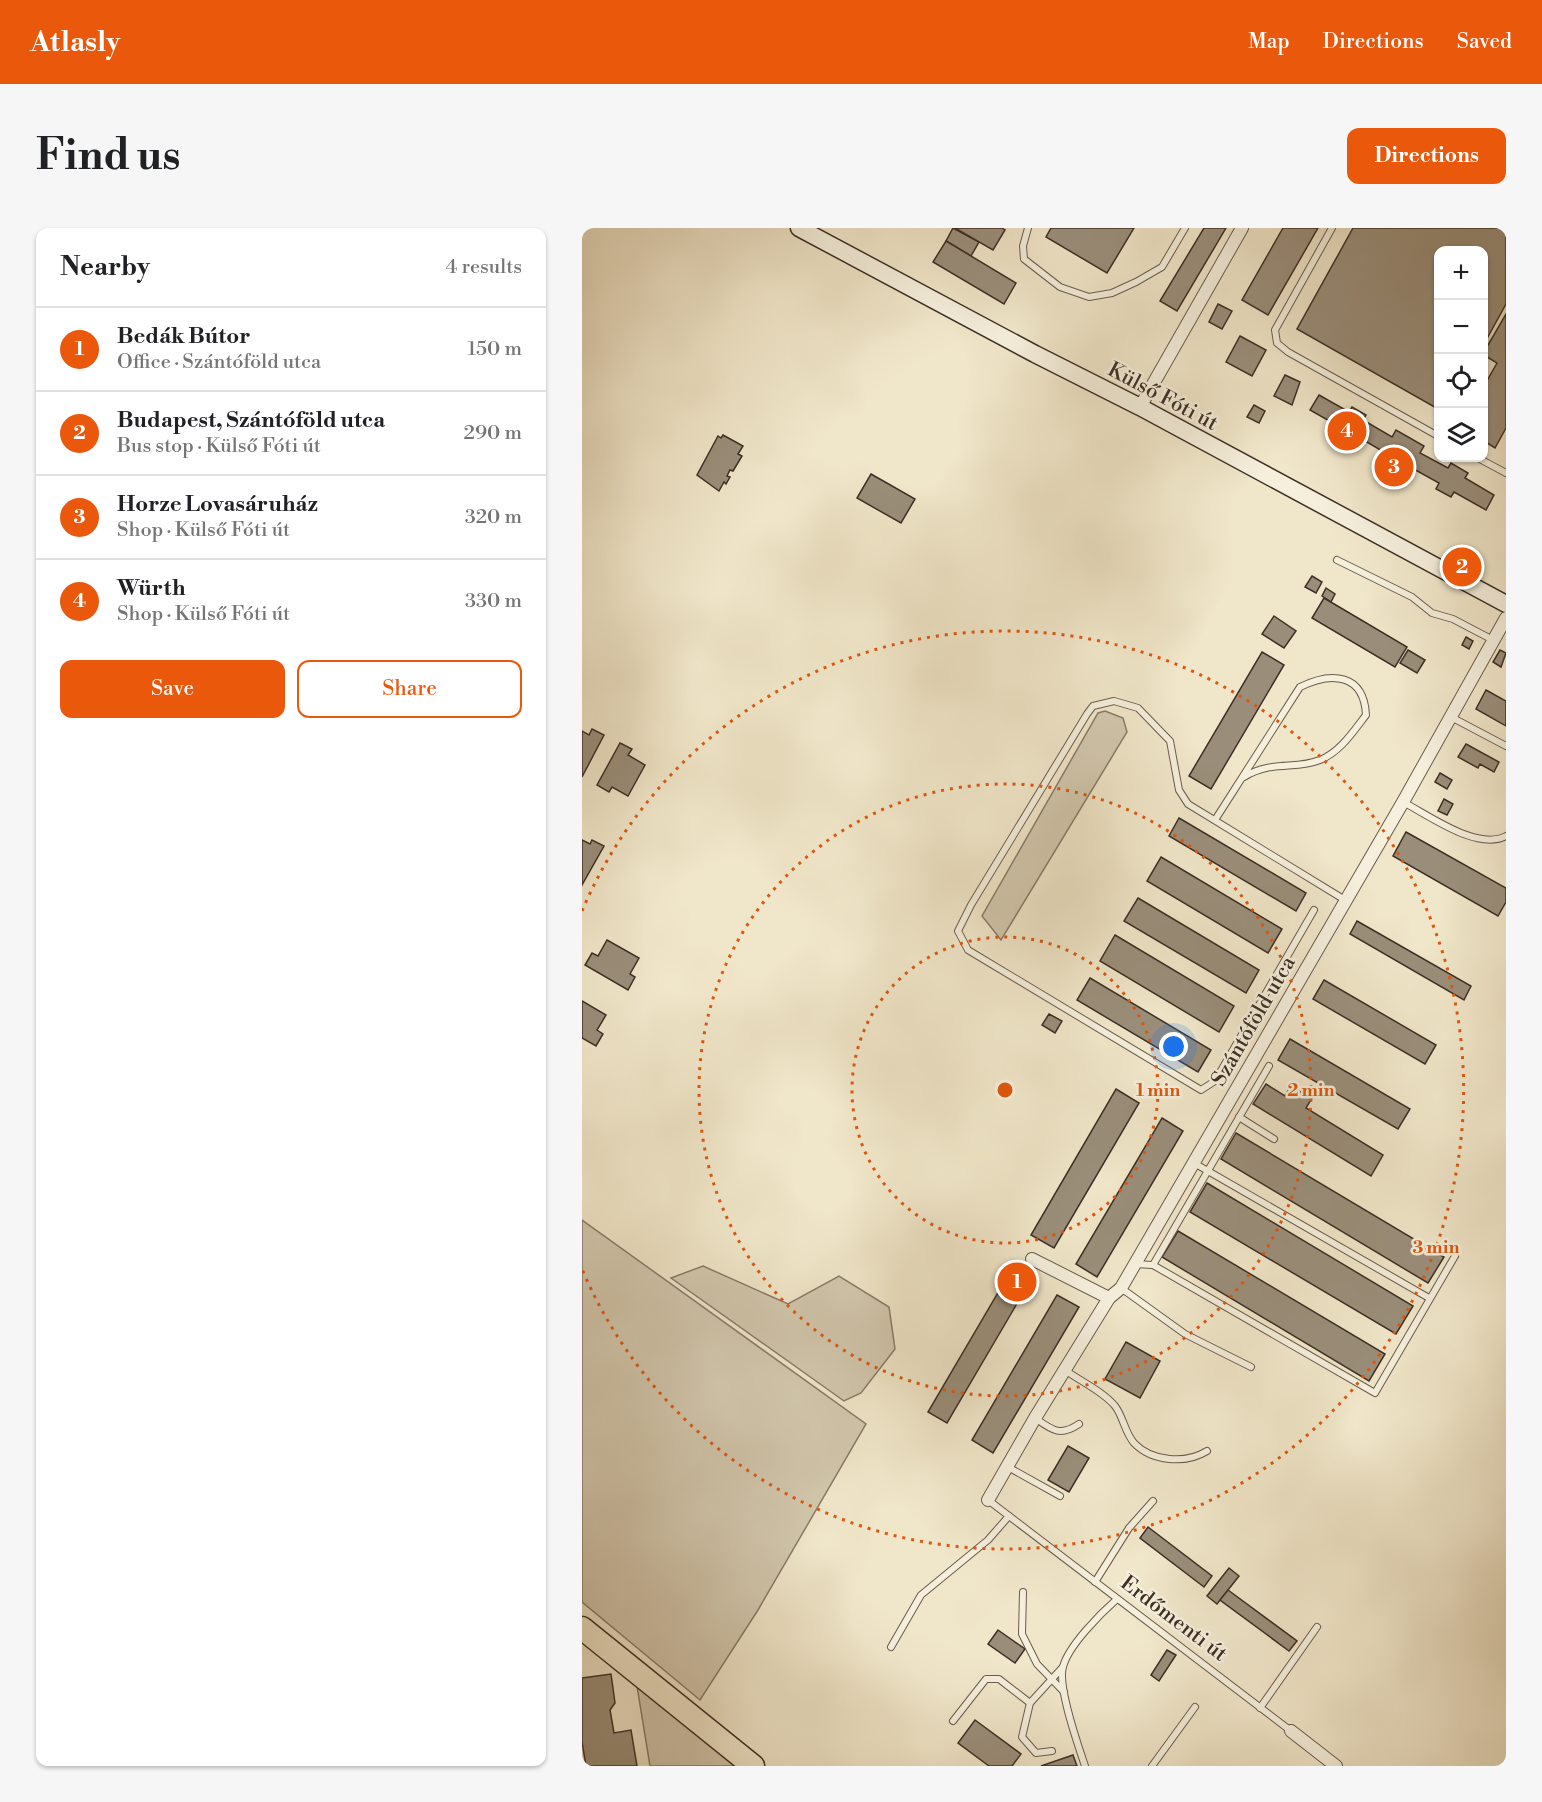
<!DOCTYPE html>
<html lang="en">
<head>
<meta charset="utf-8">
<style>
  body { margin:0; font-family:"Libre Bodoni",serif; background:#f6f6f6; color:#202124 }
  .controls { position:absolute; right:18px; top:18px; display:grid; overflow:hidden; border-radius:12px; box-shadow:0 2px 4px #0004 }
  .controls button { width:54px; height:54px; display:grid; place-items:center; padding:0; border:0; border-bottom:2px solid #e0e0e0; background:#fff; color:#202124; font:30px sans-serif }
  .you { position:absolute; left:592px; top:819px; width:21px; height:21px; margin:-15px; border:4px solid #fff; border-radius:50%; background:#1a73e8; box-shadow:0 0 0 9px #1a73e833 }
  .badge { display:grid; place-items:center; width:39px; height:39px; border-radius:50%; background:#ea580c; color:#fff; font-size:20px; font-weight:700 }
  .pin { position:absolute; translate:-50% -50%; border:3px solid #fff; box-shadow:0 2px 6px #0006 }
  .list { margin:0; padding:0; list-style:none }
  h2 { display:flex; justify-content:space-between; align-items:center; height:78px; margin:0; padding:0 24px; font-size:26px }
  h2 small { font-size:20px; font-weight:400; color:#757577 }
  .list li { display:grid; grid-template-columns:39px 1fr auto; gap:18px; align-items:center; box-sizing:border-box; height:84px; padding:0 24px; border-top:2px solid #e0e0e0 }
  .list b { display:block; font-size:22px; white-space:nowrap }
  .list p { margin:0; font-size:20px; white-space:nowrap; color:#757577 }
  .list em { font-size:20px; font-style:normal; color:#757577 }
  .actions { display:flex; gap:12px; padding:18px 24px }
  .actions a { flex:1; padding:14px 0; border:2px solid #ea580c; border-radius:12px; text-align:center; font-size:21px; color:#ea580c }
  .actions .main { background:#ea580c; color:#fff }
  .icon { flex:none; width:33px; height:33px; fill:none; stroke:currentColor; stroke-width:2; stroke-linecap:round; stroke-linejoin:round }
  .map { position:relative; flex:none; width:924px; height:1538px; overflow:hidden; border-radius:12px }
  header { display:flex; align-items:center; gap:36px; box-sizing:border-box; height:84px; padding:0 30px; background:#ea580c; color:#fff }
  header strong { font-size:28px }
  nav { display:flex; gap:33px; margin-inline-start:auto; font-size:21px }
  .intro { display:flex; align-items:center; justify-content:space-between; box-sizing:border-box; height:144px; padding:0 36px }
  h1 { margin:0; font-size:42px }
  .button { padding:15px 27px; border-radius:12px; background:#ea580c; color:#fff; font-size:21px; font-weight:700 }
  main { display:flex; gap:36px; padding:0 36px }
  aside { flex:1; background:#fff; border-radius:12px; box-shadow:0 2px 4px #0004 }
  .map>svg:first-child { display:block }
  .green { fill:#d2c7ad; stroke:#887b69; stroke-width:1.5 }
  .building { fill:#9a8e7a; stroke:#3d2f25; stroke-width:1.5 }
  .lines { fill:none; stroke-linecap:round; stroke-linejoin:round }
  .service-casing { stroke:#6a5d4e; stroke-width:8 }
  .minor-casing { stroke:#6a5d4e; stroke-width:14 }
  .secondary-casing { stroke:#3d2f25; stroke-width:19 }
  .motorway-casing { stroke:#3d2f25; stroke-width:25 }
  .service { stroke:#f5efdc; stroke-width:6 }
  .minor { stroke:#f5efdc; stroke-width:12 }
  .secondary { stroke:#f5efdc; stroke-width:16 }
  .motorway { stroke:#f0e6c9; stroke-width:22 }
  .ring { fill:none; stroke:#df570d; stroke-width:3; stroke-dasharray:3 6 }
  .labels { text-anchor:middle; stroke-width:5; stroke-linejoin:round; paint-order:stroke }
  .street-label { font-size:21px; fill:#3d2f25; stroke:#f5efdc }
  .centre { fill:#df570d; stroke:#f5efdc; stroke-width:3 }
  .ring-label { font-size:18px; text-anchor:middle; font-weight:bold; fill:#df570d; stroke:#f5efdc; stroke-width:5; stroke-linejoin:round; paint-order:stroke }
</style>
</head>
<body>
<header>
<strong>Atlasly</strong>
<nav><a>Map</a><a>Directions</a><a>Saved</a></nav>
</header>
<div class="intro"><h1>Find us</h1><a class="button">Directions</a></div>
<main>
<aside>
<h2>Nearby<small>4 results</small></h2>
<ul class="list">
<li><span class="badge">1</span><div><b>Bedák Bútor</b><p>Office · Szántóföld utca</p></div><em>150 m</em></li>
<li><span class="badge">2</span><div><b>Budapest, Szántóföld utca</b><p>Bus stop · Külső Fóti út</p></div><em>290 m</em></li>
<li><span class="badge">3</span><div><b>Horze Lovasáruház</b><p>Shop · Külső Fóti út</p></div><em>320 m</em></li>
<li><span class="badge">4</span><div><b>Würth</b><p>Shop · Külső Fóti út</p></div><em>330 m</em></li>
</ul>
<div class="actions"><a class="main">Save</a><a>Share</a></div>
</aside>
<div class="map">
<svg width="924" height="1538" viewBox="0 0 924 1538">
  <rect width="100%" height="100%" fill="#f0e6c9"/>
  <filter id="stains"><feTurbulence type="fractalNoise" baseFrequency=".00333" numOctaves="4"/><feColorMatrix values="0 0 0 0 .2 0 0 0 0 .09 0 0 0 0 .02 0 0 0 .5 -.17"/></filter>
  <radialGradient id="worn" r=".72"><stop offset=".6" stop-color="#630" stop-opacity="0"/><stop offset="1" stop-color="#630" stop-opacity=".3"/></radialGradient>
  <g class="green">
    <polygon points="523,483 541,490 545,504 419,712 400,688 516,485"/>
    <polygon points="0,992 284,1196 176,1382 118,1472 0,1374"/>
    <polygon points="121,1038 206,1076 257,1048 307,1079 313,1121 279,1165 262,1173 89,1050"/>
    <polygon points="55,1458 153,1538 68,1538"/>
  </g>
  <g class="building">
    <polygon points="371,0 397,14 389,28 364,13"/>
    <polygon points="373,0 420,0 423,2 411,22"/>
    <polygon points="469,0 552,0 525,45 464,9"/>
    <polygon points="622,0 644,0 595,83 578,73"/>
    <polygon points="701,0 736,0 686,87 660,72"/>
    <polygon points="771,0 924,0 924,76 902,116 902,22 856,22 856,181 715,101"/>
    <polygon points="364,13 434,55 422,76 351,34"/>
    <polygon points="636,76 650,83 640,101 627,94"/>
    <polygon points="924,86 924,200 913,220 902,213 902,158 915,135 902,127 902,124"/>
    <polygon points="658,108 684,122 670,148 644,134"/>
    <polygon points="703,147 718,154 710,177 692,168"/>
    <polygon points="737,167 767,184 770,179 784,187 781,192 810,209 814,202 842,218 838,225 866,240 869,235 886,245 883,250 912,267 904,282 872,264 869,269 854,261 857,255 830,240 826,247 820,244 818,248 801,238 803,234 798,231 802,224 773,207 769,213 754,205 758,199 728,182"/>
    <polygon points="672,177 683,183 677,195 665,189"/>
    <polygon points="141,207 161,218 156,226 160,228 151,243 148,242 145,248 148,249 144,256 142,254 137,263 115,247 136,208 139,210"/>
    <polygon points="289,246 333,271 319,295 275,270"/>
    <polygon points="730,348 740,354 734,365 723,359"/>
    <polygon points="744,360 753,366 749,374 740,368"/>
    <polygon points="742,370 825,419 813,439 730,390"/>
    <polygon points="692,388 714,403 702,420 680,406"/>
    <polygon points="884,409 891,413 887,421 880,417"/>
    <polygon points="826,422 843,432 835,445 818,435"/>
    <polygon points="918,422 924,425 919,439 911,434"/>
    <polygon points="680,424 702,437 629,561 607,548"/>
    <polygon points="904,462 924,473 924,498 894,481"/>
    <polygon points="10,501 22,507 0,549 0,503 7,507"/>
    <polygon points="38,515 50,521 46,527 63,537 46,568 30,559 27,564 15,557"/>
    <polygon points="884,516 917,534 912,544 898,536 896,540 876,529"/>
    <polygon points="858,545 870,552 865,561 853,554"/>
    <polygon points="862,571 871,576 865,587 856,583"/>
    <polygon points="597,590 724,665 714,683 587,608"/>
    <polygon points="824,604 924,660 924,674 916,688 811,628"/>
    <polygon points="0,612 8,616 10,612 22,618 0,657"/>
    <polygon points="579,629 700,701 686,725 565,653"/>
    <polygon points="556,670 677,742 664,765 542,693"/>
    <polygon points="775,693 889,758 882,772 768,706"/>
    <polygon points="533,707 652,778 637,804 518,733"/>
    <polygon points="25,712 57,730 48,746 53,749 46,762 3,737 10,725 16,728"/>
    <polygon points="508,750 629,822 616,844 495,772"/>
    <polygon points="742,752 854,817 843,836 731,771"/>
    <polygon points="0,773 24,787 15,802 21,806 14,818 0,810"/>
    <polygon points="467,786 480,793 473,805 460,797"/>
    <polygon points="708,811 828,881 816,901 696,832"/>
    <polygon points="684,856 703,868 709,858 730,870 724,880 801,927 789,948 671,876"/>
    <polygon points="534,861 557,875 472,1020 449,1007"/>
    <polygon points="580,890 601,903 515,1049 494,1036"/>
    <polygon points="654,905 862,1029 846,1055 639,931"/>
    <polygon points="625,955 831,1078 814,1106 608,984"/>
    <polygon points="596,1003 803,1126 787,1153 580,1029"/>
    <polygon points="431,1039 450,1050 365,1195 346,1184"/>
    <polygon points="475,1067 497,1079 411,1225 390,1212"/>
    <polygon points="544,1114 578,1133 558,1170 523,1151"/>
    <polygon points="486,1218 507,1230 487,1264 466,1252"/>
    <polygon points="566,1299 630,1348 622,1359 558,1310"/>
    <polygon points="647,1340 657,1348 635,1376 625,1368"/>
    <polygon points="646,1362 715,1413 707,1423 638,1372"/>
    <polygon points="416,1402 443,1421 433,1435 406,1416"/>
    <polygon points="585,1422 594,1427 577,1453 569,1447"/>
    <polygon points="29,1446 33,1475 28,1482 32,1505 49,1502 55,1538 4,1538 0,1514 0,1450"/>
    <polygon points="393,1492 439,1526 430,1538 407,1538 376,1515"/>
    <polygon points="491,1527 495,1538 459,1538"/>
  </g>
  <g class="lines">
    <defs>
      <g id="service">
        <polyline points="446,0 441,18 442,31 478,59 507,69 530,65 554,54 580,39 603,0"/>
        <polyline points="750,0 693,102 695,115 706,124 856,208"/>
        <polyline points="896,230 924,245"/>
        <polyline points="755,332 830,369 850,385 871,391 911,412"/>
        <polyline points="869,489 924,518"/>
        <path d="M821 574C848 588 895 623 924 608"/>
        <path d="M633 592 718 459C750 443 782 446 784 487 771 504 758 524 738 532 713 542 690 532 662 549"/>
        <polyline points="732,682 633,853 619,862 386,722 376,703 389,677 505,486 511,478 532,473 556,480 588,513 597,562 606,576 763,672"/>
        <polyline points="657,889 692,911"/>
        <polyline points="612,935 847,1070"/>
        <polyline points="553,1036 571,1037 793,1165 873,1028"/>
        <polyline points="571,1037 687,838"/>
        <polyline points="539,1060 603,1106 669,1139"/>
        <path d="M483 1142C498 1153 522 1164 533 1178 541 1188 543 1205 552 1215 570 1234 604 1236 625 1223"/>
        <path d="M453 1190C470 1202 478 1209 497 1196"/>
        <polyline points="426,1239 478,1268"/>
        <polyline points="406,1272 709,1503"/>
        <polyline points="513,1354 547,1300 571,1273"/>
        <polyline points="441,1364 440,1406 455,1436 482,1464"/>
        <polyline points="309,1419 339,1367 406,1312 427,1288"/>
        <polyline points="678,1480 735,1399"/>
        <polyline points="371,1493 404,1451 417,1451 448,1475"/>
        <polyline points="470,1523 454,1525 440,1509 448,1475 480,1440"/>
        <path d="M503 1538C496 1517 475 1458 481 1439 486 1418 519 1385 535 1371"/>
        <polyline points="570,1538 613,1479"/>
      </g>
      <g id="minor">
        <polyline points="558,179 660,0"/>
        <polyline points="450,1031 527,1070"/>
        <polyline points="406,1272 453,1190 527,1070 539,1060 821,574 924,390"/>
        <polyline points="709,1503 754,1538"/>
      </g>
      <polyline id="secondary" points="217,0 453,126 558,179 924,376"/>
      <polyline id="motorway" points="0,1400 171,1538"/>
    </defs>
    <use href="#service" class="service-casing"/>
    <use href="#minor" class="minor-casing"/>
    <use href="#secondary" class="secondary-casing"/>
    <use href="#motorway" class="motorway-casing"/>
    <use href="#service" class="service"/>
    <use href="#minor" class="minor"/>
    <use href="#secondary" class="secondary"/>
    <use href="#motorway" class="motorway"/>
  </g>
  <g class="ring">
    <circle cx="423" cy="862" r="153"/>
    <circle cx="423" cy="862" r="306"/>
    <path d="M0 683A459 459 0 1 1 0 1041"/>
  </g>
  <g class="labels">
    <g class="street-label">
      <text transform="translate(581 168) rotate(28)" y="7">Külső Fóti út</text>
      <text transform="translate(671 793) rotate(-60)" y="7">Szántóföld utca</text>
      <text transform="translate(592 1390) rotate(37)" y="7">Erdőmenti út</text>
    </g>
  </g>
  <circle cx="423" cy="862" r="9" class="centre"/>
  <g class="ring-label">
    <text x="576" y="868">1 min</text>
    <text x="729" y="868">2 min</text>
    <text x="854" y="1025">3 min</text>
  </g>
  <rect width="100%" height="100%" filter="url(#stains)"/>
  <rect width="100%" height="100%" fill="url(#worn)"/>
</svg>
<div class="controls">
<button>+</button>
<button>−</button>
<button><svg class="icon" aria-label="locate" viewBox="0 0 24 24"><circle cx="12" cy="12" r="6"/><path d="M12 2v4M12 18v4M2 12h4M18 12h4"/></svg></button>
<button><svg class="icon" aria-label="layers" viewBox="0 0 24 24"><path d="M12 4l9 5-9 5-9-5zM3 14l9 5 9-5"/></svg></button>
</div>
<div class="you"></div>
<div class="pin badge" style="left:435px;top:1054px">1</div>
<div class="pin badge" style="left:880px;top:339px">2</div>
<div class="pin badge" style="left:812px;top:239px">3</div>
<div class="pin badge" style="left:765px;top:203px">4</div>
</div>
</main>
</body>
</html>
